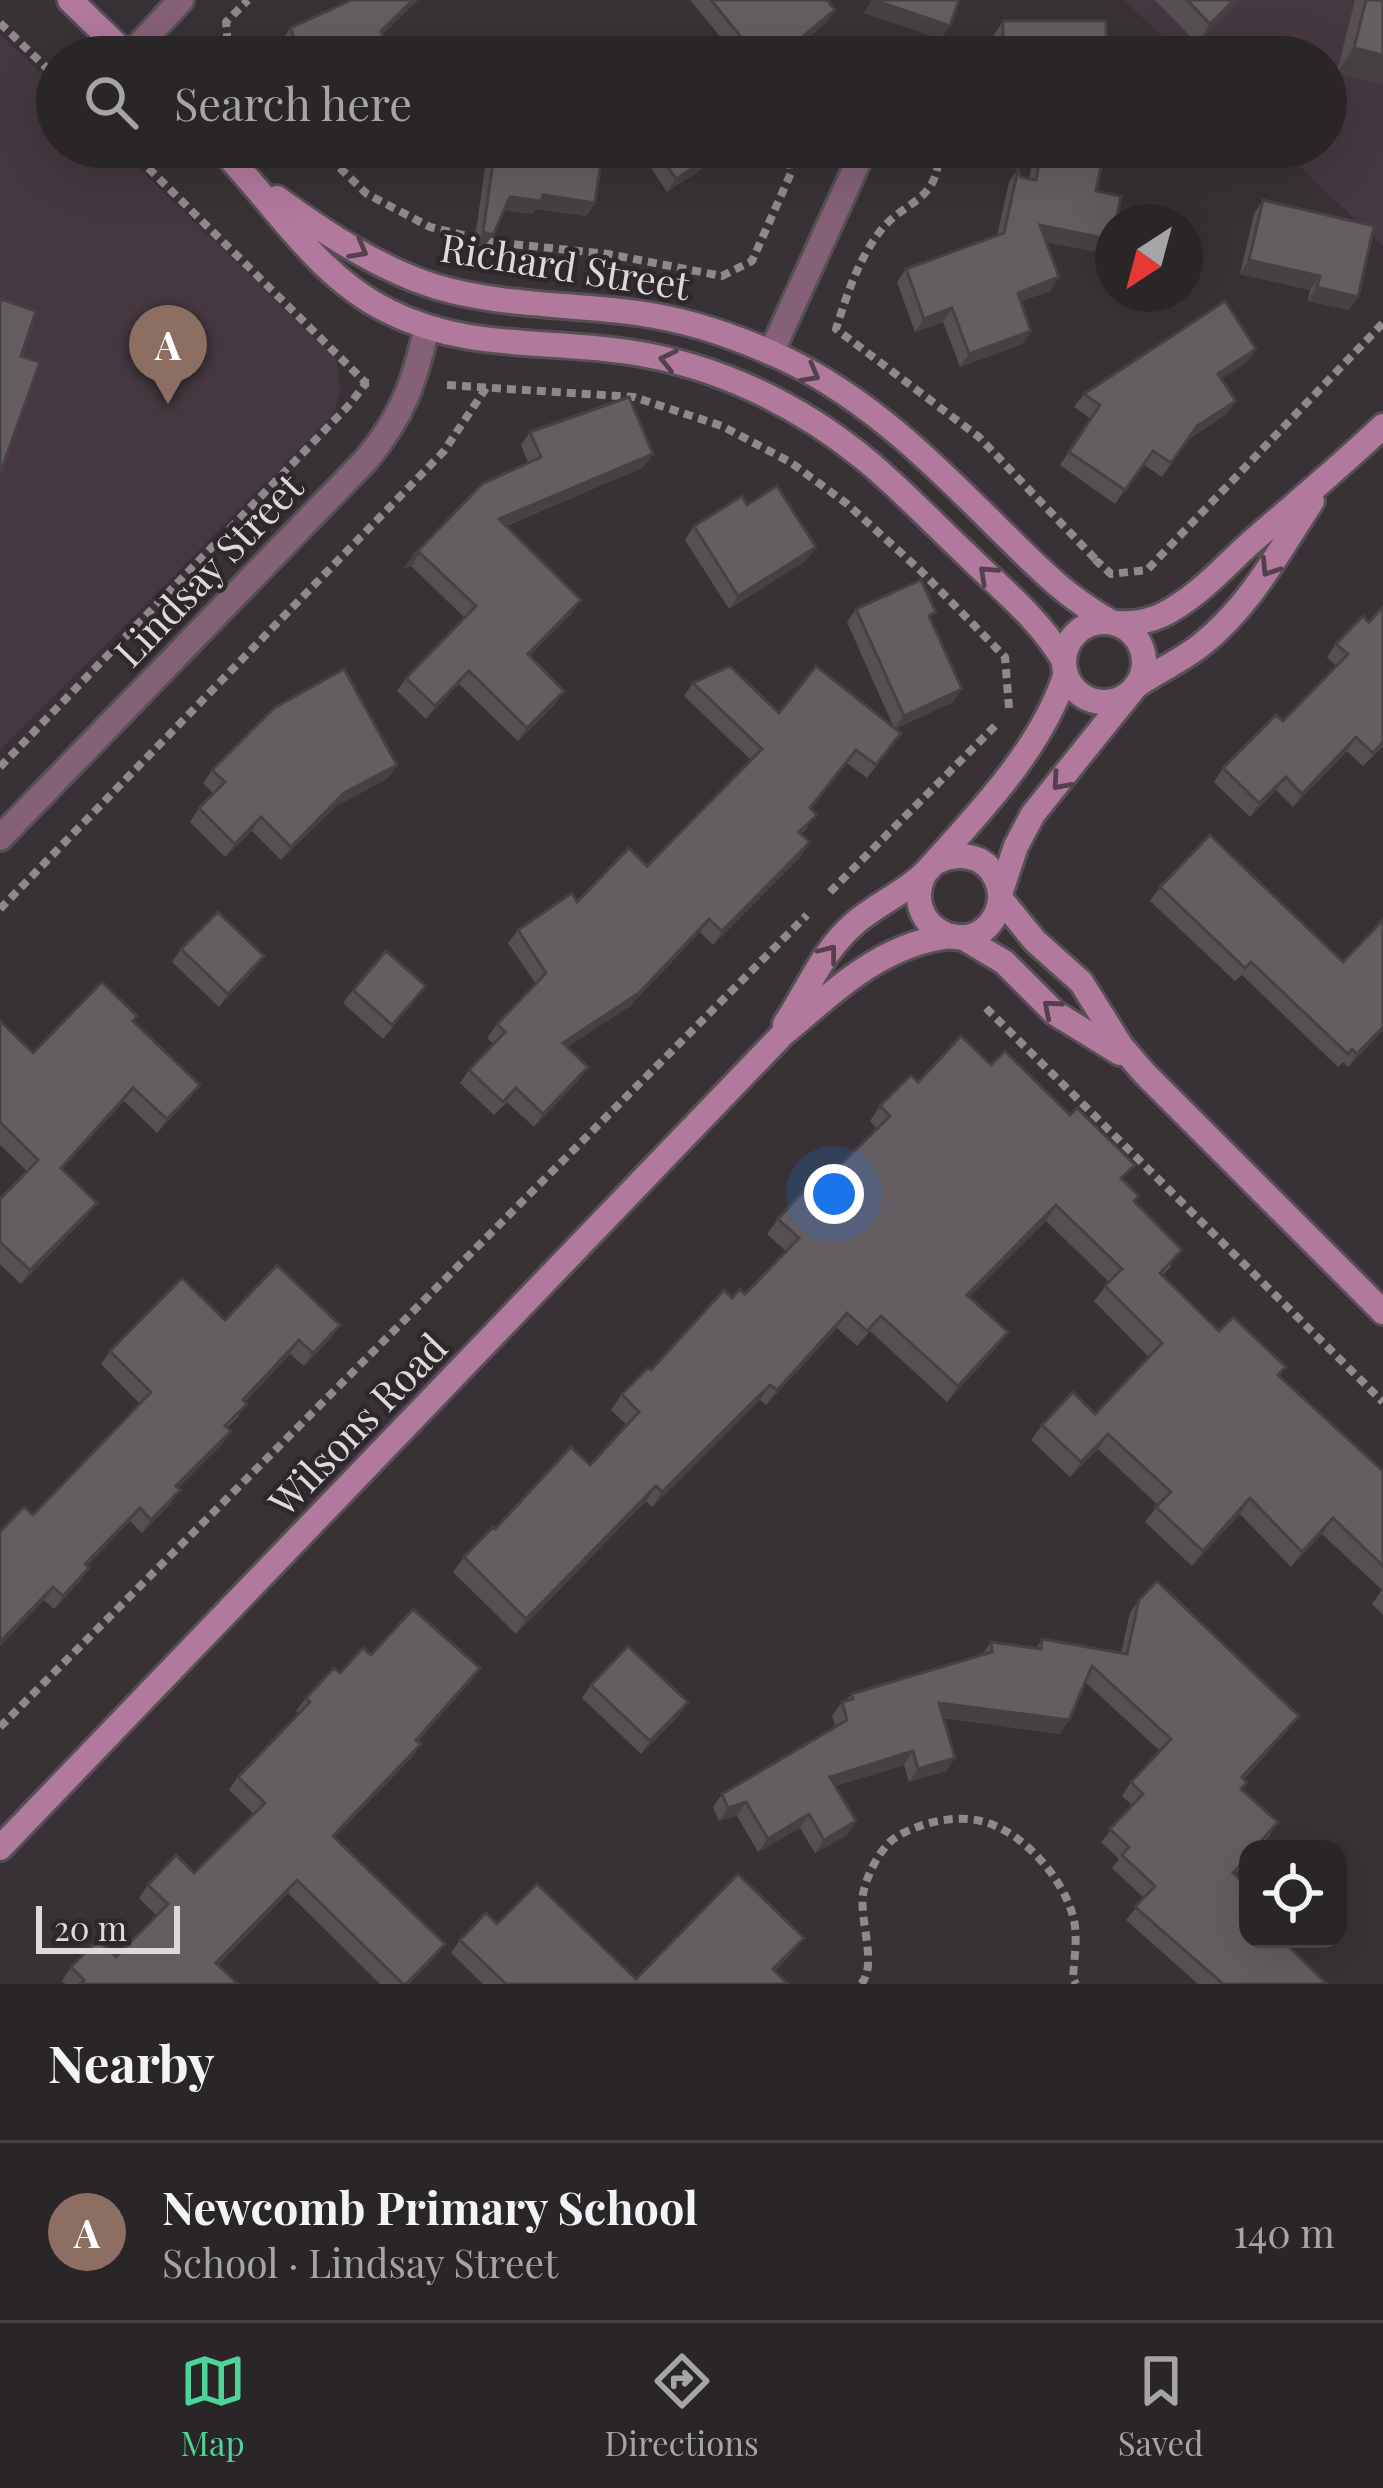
<!DOCTYPE html>
<html lang="en">
<head>
<meta charset="utf-8">
<style>
  body { margin:0; font-family:"Playfair Display",serif; background:#322e30; color:#f1f3f6 }
  .controls { position:absolute; right:36px; bottom:36px; display:grid; overflow:hidden; border-radius:24px; box-shadow:0 12px 48px #0002 }
  .controls button { width:108px; height:108px; display:grid; place-items:center; padding:0; border:0; border-bottom:3px solid #464345; background:#2a2628; color:#f1f3f6; font:60px sans-serif }
  .compass { position:absolute; left:1095px; top:204px; width:108px; height:108px; border-radius:50%; background:#2a2628; box-shadow:0 12px 48px #0002; rotate:216deg }
  .scale { position:absolute; left:36px; bottom:30px; width:144px; box-sizing:border-box; padding-left:12px; border:6px solid #dedadc; border-top:0; font-size:33px; line-height:42px; white-space:nowrap; color:#dedadc; -webkit-text-stroke:9px #2e282c; paint-order:stroke }
  .you { position:absolute; left:834px; top:1194px; width:42px; height:42px; margin:-30px; border:9px solid #fff; border-radius:50%; background:#1a73e8; box-shadow:0 0 0 18px #1a73e833 }
  .badge { display:grid; place-items:center; width:78px; height:78px; border-radius:50%; background:#4ed399; color:#fff; font-size:39px; font-weight:700 }
  .pin { position:absolute; translate:-50% -99px; filter:drop-shadow(0 3px 6px #0008) }
  .pin::after { content:''; position:absolute; top:63px; width:42px; height:36px; background:inherit; clip-path:polygon(0 0,100% 0,50% 100%) }
  .list { margin:0; padding:0; list-style:none }
  h2 { display:flex; justify-content:space-between; align-items:center; height:156px; margin:0; padding:0 48px; font-size:51px }
  h2 small { font-size:39px; font-weight:400; color:#a5a5a8 }
  .list li { display:grid; grid-template-columns:78px 1fr auto; gap:36px; align-items:center; box-sizing:border-box; height:180px; padding:0 48px; border-top:3px solid #464345 }
  .list b { display:block; font-size:45px; white-space:nowrap }
  .list p { margin:0; font-size:39px; white-space:nowrap; color:#a5a5a8 }
  .list em { font-size:39px; font-style:normal; color:#a5a5a8 }
  .icon { flex:none; width:66px; height:66px; fill:none; stroke:currentColor; stroke-width:2; stroke-linecap:round; stroke-linejoin:round }
  .map { position:relative; flex:none; width:1383px; height:1984px; overflow:hidden }
  .search { position:absolute; background:#2a2628; box-shadow:0 12px 48px #0002; left:36px; right:36px; top:36px; height:132px; display:flex; align-items:center; gap:30px; box-sizing:border-box; padding:0 42px; border-radius:66px; color:#a5a5a8; font-size:45px }
  .sheet { height:336px; background:#2a2628 }
  nav { display:flex; justify-content:space-around; align-items:center; box-sizing:border-box; height:168px; border-top:3px solid #464345; background:#2a2628; font-size:33px; color:#a5a5a8 }
  nav a { display:grid; justify-items:center; gap:6px }
  nav .on { color:#4ed399 }
  .map>svg:first-child { display:block }
  .built { fill:#453840 }
  .lines { fill:none; stroke-linecap:round; stroke-linejoin:round }
  .street-casing { stroke:#565054; stroke-width:30 }
  .secondary-casing { stroke:#565054; stroke-width:30 }
  .path { stroke:#8e898c; stroke-width:8; stroke-dasharray:9 6; stroke-linecap:butt }
  .street { stroke:#846177; stroke-width:24 }
  .secondary { stroke:#b1799c; stroke-width:24 }
  .wall { fill:#565053 }
  .shaded-wall { fill:#464144 }
  .building { fill:#645d61; stroke:#464144; stroke-width:3 }
  .oneway { stroke:#55404e }
  .labels { text-anchor:middle; stroke-width:9; stroke-linejoin:round; paint-order:stroke }
  .street-label { font-size:39px; fill:#dedadc; stroke:#2e282c }
</style>
</head>
<body>
<div class="map">
<svg width="1383" height="1984" viewBox="0 0 1383 1984">
  <rect width="100%" height="100%" fill="#383236"/>
  <g class="built">
    <polygon points="1124,0 1383,0 1383,246 1279,147 1326,147 1326,57 1184,57"/>
    <polygon points="0,34 57,89 57,147 117,147 336,359 341,391 332,416 0,751"/>
  </g>
  <g class="lines">
    <defs>
      <g id="street">
        <polyline points="128,57 181,0"/>
        <polyline points="771,353 865,147"/>
        <path d="M0 838 366 460C404 414 414 383 427 327"/>
      </g>
      <g id="secondary">
        <polyline points="70,0 129,57"/>
        <path d="M219 147C274 202 316 276 388 311 467 351 545 339 629 352 716 365 798 404 866 460 901 489 933 523 966 554 1001 589 1039 618 1064 661"/>
        <path d="M277 198C325 233 381 270 437 287 502 306 571 304 637 313 689 320 738 337 785 359 868 398 935 465 999 529 1038 567 1063 595 1111 622"/>
        <circle cx="1104" cy="662" r="40"/>
        <path d="M1117 623C1133 624 1147 622 1162 615 1199 597 1226 564 1256 538 1299 501 1342 465 1383 426"/>
        <path d="M1136 686C1157 671 1181 661 1201 645 1250 606 1278 553 1312 501"/>
        <path d="M933 864C955 851 985 853 996 879 1002 891 1001 904 995 916 969 963 898 925 925 873 977 815 1042 749 1066 673"/>
        <polyline points="1000,894 1016,846 1033,814 1131,692"/>
        <polyline points="1000,898 1035,941 1081,982 1121,1046 1145,1074 1383,1312"/>
        <polyline points="962,937 1004,962 1055,1013 1120,1053"/>
        <path d="M785 1024C808 990 822 951 855 923 877 904 904 893 925 873"/>
        <path d="M0 1848 783 1034C835 991 883 942 953 936"/>
      </g>
    </defs>
    <use href="#street" class="street-casing"/>
    <use href="#secondary" class="secondary-casing"/>
    <g class="path">
      <polyline points="0,23 57,78"/>
      <polyline points="229,57 226,22 248,0"/>
      <polyline points="127,147 366,383 372,383"/>
      <polyline points="318,147 367,194 430,227 492,242 608,254 722,276 752,261 791,173 788,147"/>
      <path d="M939 147C940 205 905 197 878 234 858 261 846 297 836 329L979 437 1098 562"/>
      <polyline points="447,385 634,397 722,426 790,462 846,503 921,571 1005,657 1009,708"/>
      <polyline points="1095,565 1098,562 1111,574 1147,570 1383,323"/>
      <polyline points="0,767 350,404 366,383"/>
      <polyline points="830,892 997,724"/>
      <polyline points="0,909 444,451 486,388"/>
      <polyline points="986,1008 1383,1402"/>
      <polyline points="0,1727 807,915"/>
      <path d="M861 1984C878 1966 859 1919 863 1894 866 1878 877 1855 888 1844 896 1835 909 1830 920 1826 940 1819 964 1816 985 1822 1023 1833 1061 1876 1072 1913 1079 1933 1074 1958 1073 1978L1076 1984"/>
    </g>
    <use href="#street" class="street"/>
    <use href="#secondary" class="secondary"/>
  </g>
  <g class="wall">
    <polygon points="352,0 418,0 382,34 393,57 288,57 281,42 290,28"/>
    <polygon points="690,0 827,0 826,23 785,57 737,57"/>
    <polygon points="1155,0 1240,0 1197,43"/>
    <polygon points="1353,0 1383,0 1383,84 1337,72 1355,0"/>
    <polygon points="1003,21 1107,57 994,57 994,35"/>
    <polygon points="488,147 603,147 595,203 586,216 536,209 532,214 504,210 493,235 483,248 474,245"/>
    <polygon points="643,147 735,147 667,192 640,151"/>
    <polygon points="1036,147 1105,147 1096,191 1103,253 1046,242 1059,277 1050,291 1021,301 1031,331 1022,344 960,367 943,322 915,332 897,282 906,269 997,236 1009,182 1018,169 1021,177 1029,178"/>
    <polygon points="1263,200 1349,310 1308,301 1310,290 1240,274 1254,214"/>
    <polygon points="1256,349 1247,362 1221,379 1236,401 1226,414 1188,440 1162,477 1143,464 1115,504 1060,465 1091,419 1074,407 1084,394"/>
    <polygon points="530,432 644,467 506,526 581,600 571,614 529,656 564,691 555,704 518,741 459,684 426,719 397,691 406,678 465,618 411,566 403,569 413,556 528,463 521,445"/>
    <polygon points="747,505 807,560 729,609 685,540 694,526"/>
    <polygon points="1383,607 1383,746 1363,766 1347,751 1293,807 1276,790 1250,817 1214,782 1223,768 1283,721 1336,666 1327,657 1336,644 1369,622"/>
    <polygon points="856,609 931,620 953,702 895,729 901,733 867,778 847,763 811,808 807,828 801,834 810,842 801,856 713,945 700,932 630,1006 567,1047 579,1080 534,1127 507,1102 494,1115 460,1083 469,1070 494,1044 487,1038 497,1024 536,984 508,943 518,930 647,866 751,760 684,696 693,683 779,713 894,728 847,622"/>
    <polygon points="397,765 388,778 335,807 281,860 252,831 225,857 190,822 199,808 214,794 203,783 212,770"/>
    <polygon points="1160,887 1383,1030 1348,1067 1343,1062 1338,1067 1242,975 1235,981 1150,901"/>
    <polygon points="181,949 255,969 219,1007 172,962"/>
    <polygon points="426,986 383,1039 343,1003 353,990"/>
    <polygon points="0,1021 33,1053 133,1021 190,1098 157,1133 124,1101 62,1169 97,1203 87,1216 21,1284 0,1264 0,1199 27,1171 0,1145"/>
    <polygon points="991,1065 1139,1196 1135,1202 1171,1266 1163,1275 1219,1331 1286,1367 1280,1376 1383,1471 1383,1615 1372,1604 1382,1590 1322,1534 1291,1567 1240,1514 1192,1566 1145,1522 1158,1505 1098,1449 1070,1477 1031,1440 1042,1425 1095,1414 1149,1357 1094,1301 1109,1282 1046,1221 969,1297 1008,1332 997,1347 947,1402 870,1331 857,1346 837,1328 766,1405 760,1400 652,1507 646,1501 516,1634 453,1572 464,1557 495,1529 590,1465 627,1425 611,1410 622,1394 732,1298 745,1294 786,1251 767,1234 778,1219 828,1177 877,1129 870,1121 880,1106 918,1082"/>
    <polygon points="225,1320 340,1325 331,1338 304,1366 290,1354 245,1402 238,1417 227,1428 231,1431 222,1444 178,1488 180,1490 171,1503 142,1533 130,1521 87,1566 89,1568 80,1581 54,1609 44,1600 0,1646 0,1532 33,1515 140,1404 101,1364 110,1351"/>
    <polygon points="1139,1600 1289,1729 1244,1779 1242,1790 1278,1822 1269,1836 1235,1874 1248,1939 1327,1984 1198,1984 1126,1920 1144,1898 1112,1868 1119,1859 1101,1842 1132,1805 1122,1796 1131,1782 1160,1751 1085,1682 1060,1734 944,1718 955,1758 946,1771 909,1782 904,1765 835,1786 847,1835 815,1853 800,1828 758,1852 737,1816 719,1821 713,1807 722,1794 836,1727 832,1716 842,1702 846,1701 851,1694 982,1655 991,1642 1036,1648 1042,1639 1121,1653 1130,1613"/>
    <polygon points="371,1655 480,1668 471,1681 418,1741 421,1744 412,1757 335,1837 445,1944 435,1957 409,1984 380,1984 288,1893 218,1965 238,1984 65,1984 62,1981 71,1967 116,1957 156,1915 139,1898 148,1885 194,1873 254,1814 229,1790 238,1777 299,1713 296,1711 306,1698 340,1673"/>
    <polygon points="591,1685 688,1702 679,1715 641,1754 582,1698"/>
    <polygon points="497,1924 636,1979 794,1951 775,1971 788,1984 483,1984 451,1953 460,1940"/>
  </g>
  <g class="shaded-wall">
    <polygon points="413,0 418,0 372,45 381,31"/>
    <polygon points="872,0 950,26 941,39 863,13"/>
    <polygon points="1234,0 1240,0 1197,43 1210,24"/>
    <polygon points="835,10 826,23 785,57 778,57"/>
    <polygon points="1354,48 1383,55 1383,84 1337,72"/>
    <polygon points="725,147 735,147 667,192 676,179"/>
    <polygon points="543,195 595,203 586,216 536,209 532,214 501,210 510,197"/>
    <polygon points="1040,225 1112,240 1103,253 1030,239"/>
    <polygon points="483,232 493,235 483,248 474,245"/>
    <polygon points="1249,260 1320,276 1310,290 1240,274"/>
    <polygon points="1059,277 1050,291 1009,306 1018,293"/>
    <polygon points="1317,287 1358,297 1349,310 1308,301"/>
    <polygon points="952,308 943,322 915,332 924,319"/>
    <polygon points="1031,331 1022,344 960,367 969,354"/>
    <polygon points="1256,349 1247,362 1209,387 1218,374"/>
    <polygon points="1236,401 1226,414 1188,440 1197,426"/>
    <polygon points="653,454 644,467 490,532 499,519"/>
    <polygon points="816,547 807,560 729,609 738,596"/>
    <polygon points="420,553 411,566 403,569 413,556"/>
    <polygon points="581,600 571,614 518,667 528,654"/>
    <polygon points="469,671 459,684 426,719 435,706"/>
    <polygon points="962,689 953,702 894,729 904,716"/>
    <polygon points="564,691 555,704 518,741 527,728"/>
    <polygon points="1356,737 1347,751 1293,807 1302,794"/>
    <polygon points="397,765 388,778 335,807 281,860 291,847 344,793"/>
    <polygon points="1286,777 1276,790 1250,817 1259,803"/>
    <polygon points="261,817 252,831 225,857 235,844"/>
    <polygon points="810,842 801,856 713,945 722,931"/>
    <polygon points="709,919 700,932 630,1006 554,1056 563,1043"/>
    <polygon points="264,956 255,969 219,1007 228,994"/>
    <polygon points="1383,1027 1383,1030 1348,1067 1357,1054"/>
    <polygon points="588,1067 579,1080 534,1127 543,1114"/>
    <polygon points="200,1085 190,1098 157,1133 167,1119"/>
    <polygon points="133,1088 124,1101 51,1181 61,1168"/>
    <polygon points="97,1203 87,1216 21,1284 30,1270"/>
    <polygon points="1056,1205 1046,1221 956,1310 967,1295"/>
    <polygon points="847,1313 837,1328 766,1405 777,1390"/>
    <polygon points="340,1325 331,1338 304,1366 313,1353"/>
    <polygon points="1008,1332 997,1347 947,1402 958,1386"/>
    <polygon points="299,1340 290,1354 234,1413 243,1400"/>
    <polygon points="770,1385 760,1400 652,1507 662,1492"/>
    <polygon points="231,1431 222,1444 167,1499 176,1486"/>
    <polygon points="1108,1434 1098,1449 1070,1477 1081,1462"/>
    <polygon points="656,1486 646,1501 516,1634 526,1619"/>
    <polygon points="180,1490 171,1503 142,1533 151,1520"/>
    <polygon points="1250,1498 1240,1514 1192,1566 1203,1551"/>
    <polygon points="140,1508 130,1521 76,1577 85,1564"/>
    <polygon points="1333,1518 1322,1534 1291,1567 1302,1552"/>
    <polygon points="89,1568 80,1581 54,1609 63,1596"/>
    <polygon points="53,1587 44,1600 0,1646 0,1642"/>
    <polygon points="480,1668 471,1681 407,1753 416,1740"/>
    <polygon points="688,1702 679,1715 641,1754 650,1741"/>
    <polygon points="939,1703 1069,1720 1060,1734 930,1716"/>
    <polygon points="1299,1716 1289,1729 1233,1790 1242,1777"/>
    <polygon points="421,1744 412,1757 324,1849 333,1836"/>
    <polygon points="913,1751 904,1765 820,1790 830,1777"/>
    <polygon points="955,1758 946,1771 909,1782 918,1769"/>
    <polygon points="746,1802 737,1816 719,1821 728,1808"/>
    <polygon points="809,1814 800,1828 758,1852 768,1839"/>
    <polygon points="856,1821 847,1835 815,1853 824,1840"/>
    <polygon points="297,1880 288,1893 207,1976 216,1963"/>
    <polygon points="804,1938 794,1951 764,1983 773,1969"/>
    <polygon points="445,1944 435,1957 409,1984 406,1984"/>
  </g>
  <g class="building">
    <polygon points="352,0 413,0 381,31 393,57 303,57 290,28"/>
    <polygon points="711,0 827,0 835,10 778,57 757,57"/>
    <polygon points="874,0 959,0 950,26"/>
    <polygon points="1187,0 1234,0 1210,24"/>
    <polygon points="1366,0 1383,0 1383,55 1354,48"/>
    <polygon points="1003,21 1106,21 1107,57 1003,57"/>
    <polygon points="495,147 603,147 595,203 543,195 541,201 510,197 493,235 483,232"/>
    <polygon points="655,147 725,147 676,179"/>
    <polygon points="1042,147 1105,147 1096,191 1121,196 1116,222 1113,222 1112,240 1040,225 1059,277 1018,293 1031,331 969,354 952,308 924,319 906,269 1004,233 1018,169 1021,177 1036,180"/>
    <polygon points="1263,200 1374,226 1358,297 1317,287 1320,276 1249,260"/>
    <polygon points="0,299 36,311 21,356 40,362 0,474"/>
    <polygon points="1225,301 1256,349 1218,374 1236,401 1197,426 1171,463 1153,451 1125,490 1069,452 1100,405 1084,394"/>
    <polygon points="629,397 653,454 499,519 581,600 528,654 564,691 527,728 469,671 435,706 406,678 476,606 420,553 413,556 482,484 541,457 530,432"/>
    <polygon points="777,486 816,547 738,596 694,526 742,496 747,505"/>
    <polygon points="921,580 936,612 929,616 962,689 904,716 856,609"/>
    <polygon points="1383,607 1383,742 1373,753 1356,737 1302,794 1286,777 1259,803 1223,768 1276,715 1283,721 1348,654 1336,644 1363,616 1369,622"/>
    <polygon points="730,666 779,713 816,666 901,733 876,765 856,750 810,808 817,815 799,832 810,842 722,931 709,919 639,993 563,1043 588,1067 543,1114 516,1088 503,1102 469,1070 505,1032 497,1024 546,973 518,930 572,893 577,902 629,848 647,866 762,749 693,683"/>
    <polygon points="344,669 397,765 344,793 291,847 261,817 235,844 199,808 225,782 212,770 274,708"/>
    <polygon points="1210,835 1343,962 1383,920 1383,1027 1357,1054 1352,1049 1348,1054 1251,962 1245,968 1160,887"/>
    <polygon points="218,912 264,956 228,994 181,949"/>
    <polygon points="386,951 426,986 392,1025 353,990"/>
    <polygon points="102,982 137,1016 133,1021 200,1085 167,1119 133,1088 61,1168 97,1203 30,1270 0,1242 0,1199 38,1160 0,1122 0,1021 33,1053"/>
    <polygon points="961,1036 991,1065 1005,1051 1070,1115 1077,1108 1135,1165 1121,1178 1139,1196 1134,1201 1182,1250 1160,1273 1219,1331 1233,1317 1286,1367 1278,1375 1383,1471 1383,1566 1333,1518 1302,1552 1250,1498 1203,1551 1156,1507 1171,1492 1108,1434 1081,1462 1042,1425 1073,1392 1095,1414 1162,1343 1105,1286 1122,1269 1056,1205 967,1295 1008,1332 958,1386 881,1316 867,1331 847,1313 777,1390 770,1385 662,1492 656,1486 526,1619 464,1557 493,1527 495,1529 571,1447 590,1465 639,1412 622,1394 648,1368 651,1370 724,1290 732,1298 740,1289 745,1294 799,1238 778,1219 822,1171 828,1177 890,1116 880,1106 911,1075 918,1082"/>
    <polygon points="277,1265 340,1325 313,1353 299,1340 243,1400 247,1404 225,1426 231,1431 176,1486 180,1490 151,1520 140,1508 85,1564 89,1568 63,1596 53,1587 0,1642 0,1532 24,1507 33,1515 151,1392 110,1351 182,1278 225,1320"/>
    <polygon points="1157,1581 1299,1716 1242,1777 1247,1782 1241,1789 1278,1822 1254,1849 1248,1849 1248,1856 1233,1873 1248,1886 1248,1939 1281,1939 1327,1984 1223,1984 1135,1907 1155,1886 1122,1855 1129,1847 1110,1829 1143,1794 1131,1782 1171,1739 1092,1666 1069,1720 939,1703 955,1758 918,1769 913,1751 830,1777 856,1821 824,1840 809,1814 768,1839 746,1802 728,1808 722,1794 847,1720 842,1702 853,1699 851,1694 992,1652 991,1642 1041,1649 1042,1639 1127,1654 1139,1600"/>
    <polygon points="413,1609 480,1668 416,1740 421,1744 333,1836 445,1944 406,1984 403,1984 297,1880 216,1963 238,1984 80,1984 84,1980 71,1967 98,1940 116,1957 168,1904 148,1885 176,1855 194,1873 265,1803 238,1777 310,1702 306,1698 334,1668 340,1673 363,1648 371,1655"/>
    <polygon points="628,1646 688,1702 650,1741 591,1685"/>
    <polygon points="738,1874 804,1938 773,1969 788,1984 506,1984 460,1940 486,1913 497,1924 537,1884 636,1979"/>
  </g>
  <defs><path id="oneway-chevron" d="M-2-3.5L2.5 0L-2 3.5" fill="none" stroke-width="1.6" stroke-linecap="round" stroke-linejoin="round" transform="scale(3)"/></defs>
  <g class="oneway">
    <use href="#oneway-chevron" transform="translate(359 250) rotate(29)"/>
    <use href="#oneway-chevron" transform="translate(668 360) rotate(-167)"/>
    <use href="#oneway-chevron" transform="translate(811 374) rotate(29)"/>
    <use href="#oneway-chevron" transform="translate(1269 568) rotate(123)"/>
    <use href="#oneway-chevron" transform="translate(987 574) rotate(-137)"/>
    <use href="#oneway-chevron" transform="translate(1060 782) rotate(131)"/>
    <use href="#oneway-chevron" transform="translate(829 953) rotate(-52)"/>
    <use href="#oneway-chevron" transform="translate(1051 1008) rotate(-139)"/>
  </g>
  <g class="labels">
    <g class="street-label">
      <text transform="translate(565 267) rotate(9)" y="14">Richard Street</text>
      <text transform="translate(209 570) rotate(-46)" y="14">Lindsay Street</text>
      <text transform="translate(358 1425) rotate(-46)" y="14">Wilsons Road</text>
    </g>
  </g>
</svg>
<div class="controls">
<button><svg class="icon" aria-label="locate" viewBox="0 0 24 24"><circle cx="12" cy="12" r="6"/><path d="M12 2v4M12 18v4M2 12h4M18 12h4"/></svg></button>
</div>
<svg class="compass" viewBox="-18 -18 36 36"><path d="M0-13l5 13h-10z" fill="#e53935"/><path d="M0 13l5-13h-10z" fill="#a5a5a8"/></svg>
<div class="scale">20 m</div>
<div class="you"></div>
<div class="pin badge" style="left:168px;top:404px;background:#8d6e63">A</div>
<div class="search"><svg class="icon" aria-label="search" viewBox="0 0 24 24"><circle cx="10" cy="10" r="6"/><path d="M15 15l6 6"/></svg>Search here</div>
</div>
<section class="sheet">
<h2>Nearby<small></small></h2>
<ul class="list">
<li><span class="badge" style="background:#8d6e63">A</span><div><b>Newcomb Primary School</b><p>School · Lindsay Street</p></div><em>140 m</em></li>
</ul>
</section>
<nav>
<a class="on"><svg class="icon" aria-label="map" viewBox="0 0 24 24"><path d="M3 6l6-2 6 2 6-2v14l-6 2-6-2-6 2zM9 4v14M15 6v14"/></svg>Map</a>
<a><svg class="icon" aria-label="directions" viewBox="0 0 24 24"><path d="M12 3l9 9-9 9-9-9zM9 14v-3h6M13 9l2 2-2 2"/></svg>Directions</a>
<a><svg class="icon" aria-label="saved" viewBox="0 0 24 24"><path d="M7 4h10v16l-5-4-5 4z"/></svg>Saved</a>
</nav>
</body>
</html>
